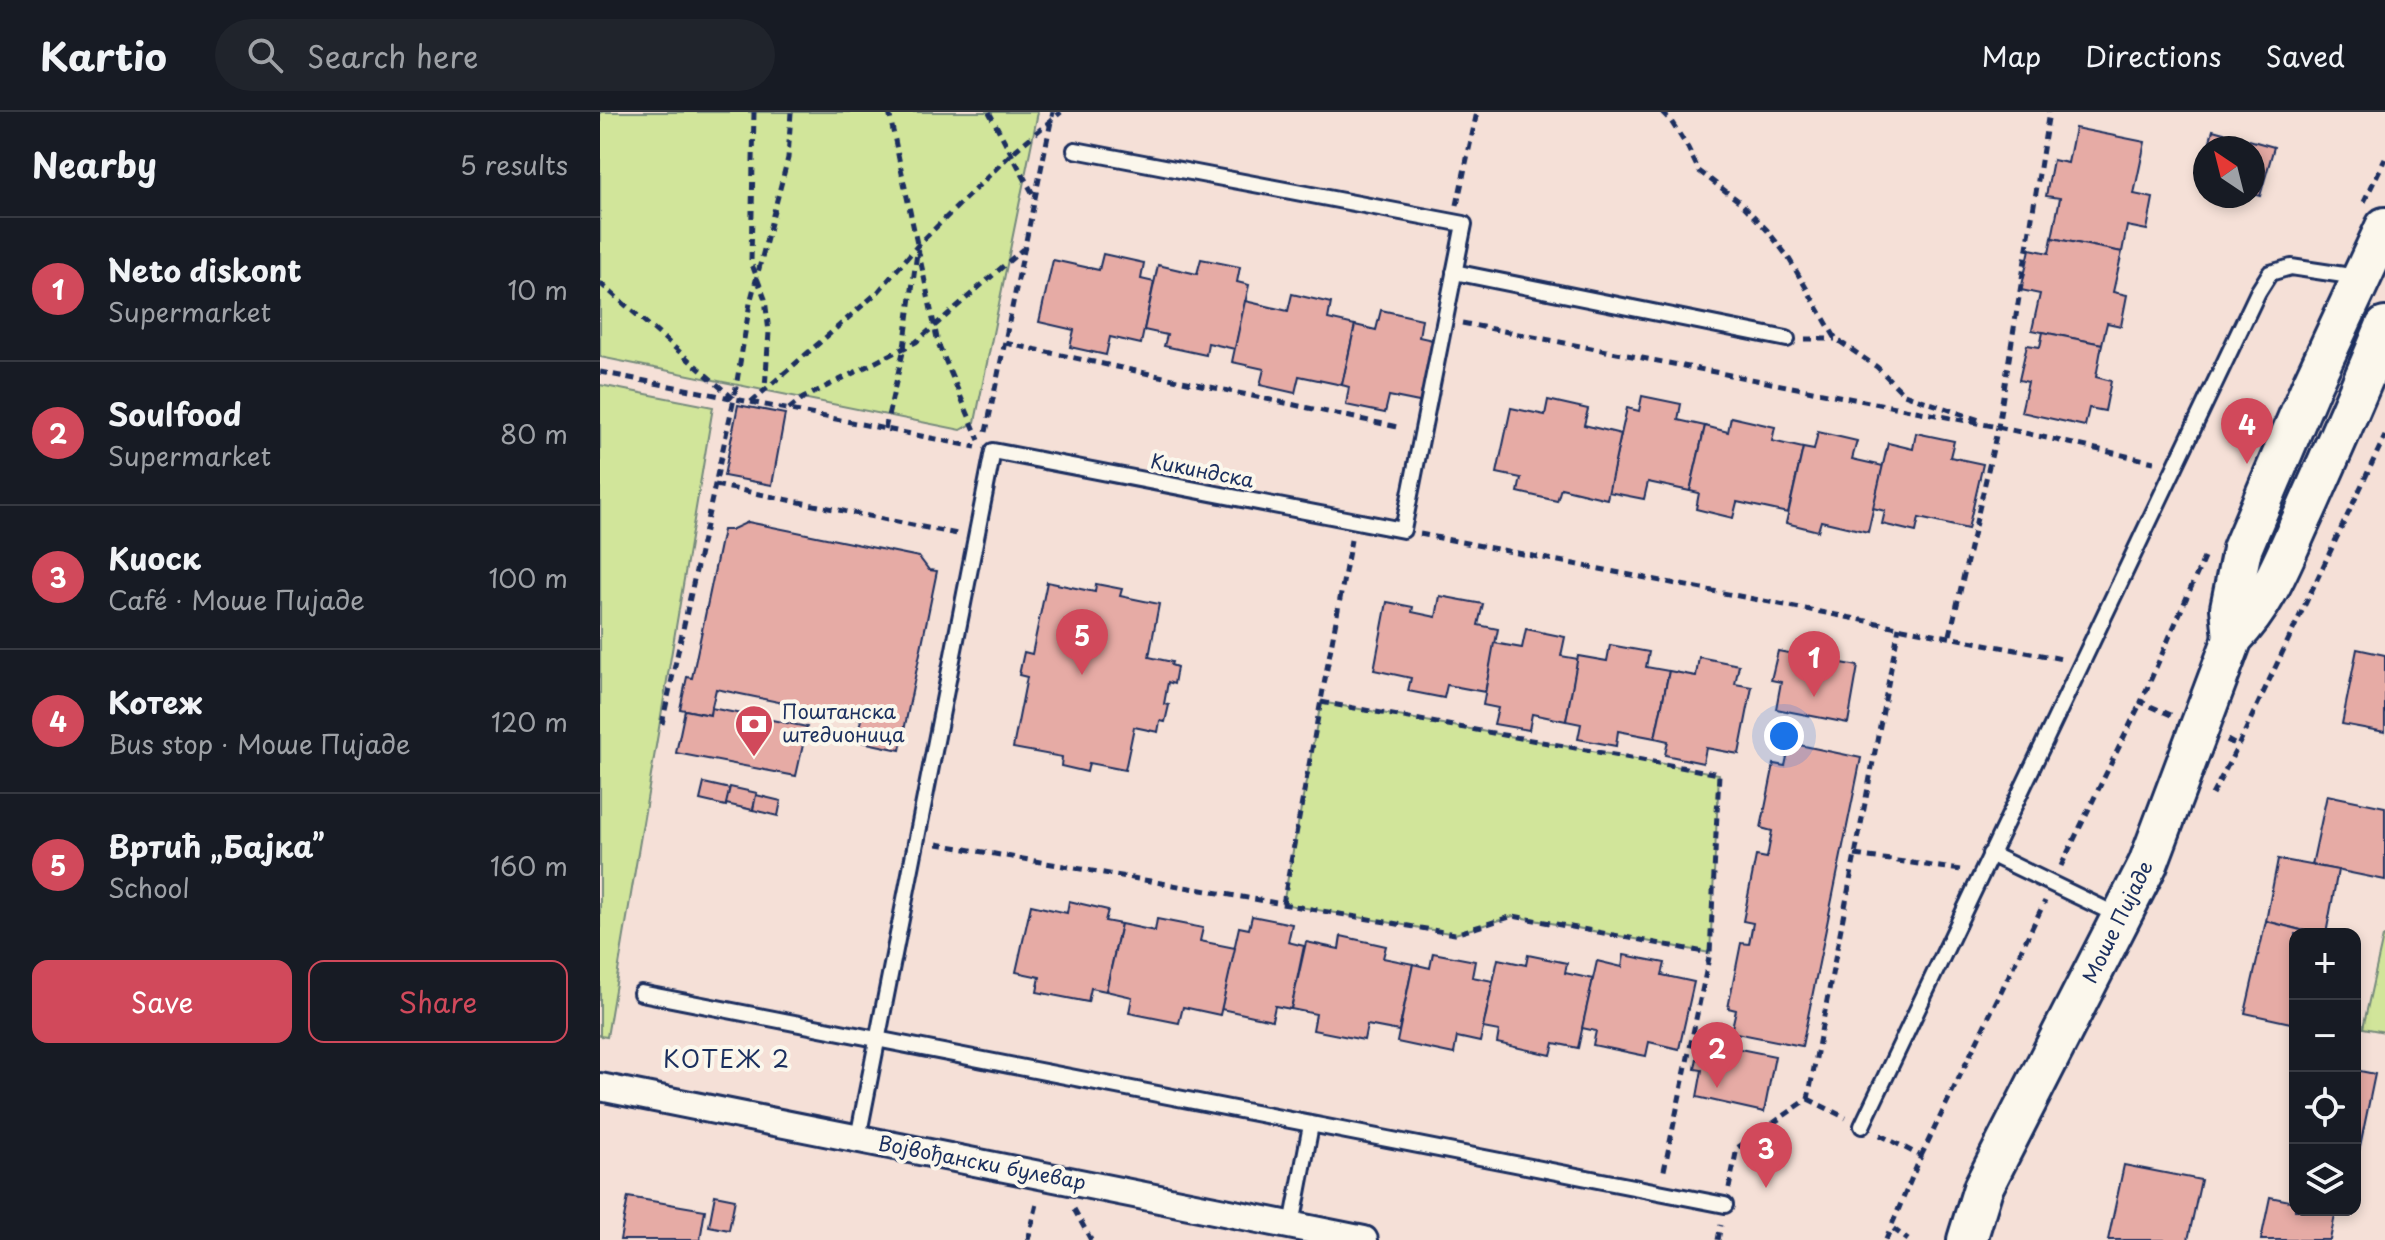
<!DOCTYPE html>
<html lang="en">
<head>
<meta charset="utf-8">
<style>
  body { margin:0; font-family:"Playpen Sans",sans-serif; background:#20242c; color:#f1f3f6 }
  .controls { position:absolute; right:24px; bottom:24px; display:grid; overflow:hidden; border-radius:16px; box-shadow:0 4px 12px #0003 }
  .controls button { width:72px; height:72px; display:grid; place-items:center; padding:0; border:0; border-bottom:2px solid #363941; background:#171b24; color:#f1f3f6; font:40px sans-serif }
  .compass { position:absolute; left:1593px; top:24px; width:72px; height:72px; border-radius:50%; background:#171b24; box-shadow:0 4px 12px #0003; rotate:325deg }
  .you { position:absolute; left:1184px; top:624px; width:28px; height:28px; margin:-20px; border:6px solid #fff; border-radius:50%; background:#1a73e8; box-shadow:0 0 0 12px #1a73e833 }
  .badge { display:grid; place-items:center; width:52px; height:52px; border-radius:50%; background:#d1495b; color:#fff; font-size:26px; font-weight:700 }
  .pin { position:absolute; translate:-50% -66px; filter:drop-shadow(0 2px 4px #0008) }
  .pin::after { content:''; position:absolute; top:42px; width:28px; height:24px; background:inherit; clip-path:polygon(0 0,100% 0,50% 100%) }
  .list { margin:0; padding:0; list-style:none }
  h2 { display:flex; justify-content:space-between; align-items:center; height:104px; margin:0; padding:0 32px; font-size:34px }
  h2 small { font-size:26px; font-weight:400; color:#9ea1a6 }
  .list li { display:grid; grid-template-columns:52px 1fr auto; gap:24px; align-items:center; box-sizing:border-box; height:144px; padding:0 32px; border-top:2px solid #363941 }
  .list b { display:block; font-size:30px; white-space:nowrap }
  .list p { margin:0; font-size:26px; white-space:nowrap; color:#9ea1a6 }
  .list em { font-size:26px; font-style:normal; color:#9ea1a6 }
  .actions { display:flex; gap:16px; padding:24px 32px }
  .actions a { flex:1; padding:18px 0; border:2px solid #d1495b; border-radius:16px; text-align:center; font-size:28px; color:#d1495b }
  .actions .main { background:#d1495b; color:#fff }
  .icon { flex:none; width:44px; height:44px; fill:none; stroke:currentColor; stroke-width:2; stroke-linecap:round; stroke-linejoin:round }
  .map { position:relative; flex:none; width:1785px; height:1128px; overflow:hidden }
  header { display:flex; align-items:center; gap:48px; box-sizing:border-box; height:112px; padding:0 40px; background:#171b24; border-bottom:2px solid #363941 }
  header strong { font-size:38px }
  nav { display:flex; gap:44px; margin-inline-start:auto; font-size:28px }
  .search { width:560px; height:72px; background:#20242c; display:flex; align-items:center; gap:20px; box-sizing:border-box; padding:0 28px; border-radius:44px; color:#9ea1a6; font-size:30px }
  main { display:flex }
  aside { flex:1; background:#171b24 }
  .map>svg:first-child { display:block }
  .green { fill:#d1e59a; stroke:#768a7c; stroke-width:2 }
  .building { fill:#e6aba5; stroke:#1b2f5e; stroke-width:2 }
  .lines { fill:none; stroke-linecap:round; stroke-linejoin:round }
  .service-casing { stroke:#1b2f5e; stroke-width:20 }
  .minor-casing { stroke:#1b2f5e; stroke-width:32 }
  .secondary-casing { stroke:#1b2f5e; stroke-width:44 }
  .path { stroke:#1b2f5e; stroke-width:5; stroke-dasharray:8 6; stroke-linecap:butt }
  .service { stroke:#fbf7ec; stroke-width:14 }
  .minor { stroke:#fbf7ec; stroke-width:26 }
  .secondary { stroke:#fbf7ec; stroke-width:38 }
  .labels { text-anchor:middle; stroke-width:8; stroke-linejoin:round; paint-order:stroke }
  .street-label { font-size:20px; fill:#1b2f5e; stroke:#fbf7ec }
  .poi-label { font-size:20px; fill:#1b2f5e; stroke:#fbf7ec; text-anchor:start }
  .quarter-label { font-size:24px; letter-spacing:2px; fill:#1b2f5e; stroke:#fbf7ec }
</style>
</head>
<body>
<header>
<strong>Kartio</strong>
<div class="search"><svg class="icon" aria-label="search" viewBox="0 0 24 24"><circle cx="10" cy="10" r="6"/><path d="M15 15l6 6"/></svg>Search here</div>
<nav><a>Map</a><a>Directions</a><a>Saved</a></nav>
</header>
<main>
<aside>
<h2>Nearby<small>5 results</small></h2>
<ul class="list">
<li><span class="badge">1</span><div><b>Neto diskont</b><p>Supermarket</p></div><em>10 m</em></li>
<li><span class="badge">2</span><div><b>Soulfood</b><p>Supermarket</p></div><em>80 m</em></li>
<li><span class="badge">3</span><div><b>Киоск</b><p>Café · Моше Пијаде</p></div><em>100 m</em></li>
<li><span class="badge">4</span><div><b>Котеж</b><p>Bus stop · Моше Пијаде</p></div><em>120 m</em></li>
<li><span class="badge">5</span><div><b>Вртић „Бајка”</b><p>School</p></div><em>160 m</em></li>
</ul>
<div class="actions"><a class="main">Save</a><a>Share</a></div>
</aside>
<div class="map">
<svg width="1785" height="1128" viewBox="0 0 1785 1128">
  <rect width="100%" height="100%" fill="#f5e0d7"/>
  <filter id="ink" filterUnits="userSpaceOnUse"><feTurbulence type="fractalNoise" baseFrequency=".0125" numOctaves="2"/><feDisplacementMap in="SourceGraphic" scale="16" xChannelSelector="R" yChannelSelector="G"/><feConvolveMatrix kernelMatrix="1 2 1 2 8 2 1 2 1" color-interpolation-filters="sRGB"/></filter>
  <g filter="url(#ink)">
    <g class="green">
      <polygon points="0,0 438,0 375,310 361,318 0,245"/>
      <polygon points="0,273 113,295 7,925 0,924"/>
      <polygon points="721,590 1119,662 1110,841 913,804 855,822 683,792"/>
      <polygon points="1783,825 1785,825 1785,920 1763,916"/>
    </g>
    <g class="building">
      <polygon points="1475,16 1545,30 1534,82 1553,86 1547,118 1527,114 1522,140 1452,126 1460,86 1446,84 1453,48 1468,51"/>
      <polygon points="1613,18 1674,35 1660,84 1653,82 1653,36 1608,36"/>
      <polygon points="1452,126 1522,140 1513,180 1527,183 1521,214 1507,211 1502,232 1432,218 1440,182 1421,178 1430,137 1449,141"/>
      <polygon points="503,142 544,151 541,167 554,170 541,232 510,225 506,243 470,235 474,218 439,210 453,148 499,158"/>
      <polygon points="601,147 640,155 637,170 649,173 635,237 608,231 606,243 564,234 567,223 544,218 558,153 597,162"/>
      <polygon points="692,182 731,191 728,207 755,213 742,273 699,264 695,281 660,273 664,257 632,250 645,189 688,199"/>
      <polygon points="781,198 822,207 819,225 837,229 824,291 789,284 785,301 746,293 749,275 742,273 755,213 776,218"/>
      <polygon points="1443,220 1502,232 1496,265 1511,269 1505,299 1489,296 1485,314 1421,300 1428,270 1419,268 1427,233 1440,235"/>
      <polygon points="1042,284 1081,292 1078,308 1105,314 1090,379 1048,370 1044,387 1008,380 1027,296 1039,299"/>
      <polygon points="948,288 988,297 984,313 1021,322 1007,387 961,376 957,389 918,380 921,366 897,361 911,296 945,303"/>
      <polygon points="138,293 185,302 172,373 124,364"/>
      <polygon points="1131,305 1175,315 1172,329 1203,336 1188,401 1137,390 1133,406 1096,397 1099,381 1090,379 1105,314 1128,320"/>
      <polygon points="1218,320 1257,329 1252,347 1283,354 1268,420 1221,409 1218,419 1186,411 1203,336 1214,338"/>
      <polygon points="1316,321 1354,329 1350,345 1383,352 1368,417 1319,406 1316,420 1282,412 1285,399 1273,396 1288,331 1313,337"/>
      <polygon points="148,410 319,445 329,458 337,459 300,638 257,629 261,607 116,577 110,603 80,597 87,565 92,566 123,418 131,418"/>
      <polygon points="447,470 495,480 496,472 522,477 520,484 559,492 549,545 572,550 571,553 577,555 574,572 568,570 564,592 569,593 565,610 560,609 558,620 534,615 525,658 489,651 487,660 461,654 462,645 413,636 427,565 419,563 424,540 432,542"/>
      <polygon points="840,484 883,492 878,513 898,517 885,580 847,573 844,586 808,579 811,566 774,558 787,490 813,495 812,500 836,505"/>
      <polygon points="926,517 965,525 961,544 978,547 966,609 932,602 929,618 894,612 898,596 883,593 894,531 922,536"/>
      <polygon points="1010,533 1049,540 1046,555 1069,559 1055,626 1018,619 1016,634 978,627 981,612 966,609 978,544 1007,549"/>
      <polygon points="1757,537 1785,543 1785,620 1742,612"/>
      <polygon points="1178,539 1258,554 1248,611 1176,597 1181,570 1171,568"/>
      <polygon points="1099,545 1139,553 1135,572 1152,575 1139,642 1106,636 1103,651 1065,643 1068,629 1055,626 1069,559 1096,564"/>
      <polygon points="111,596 207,615 196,664 76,641 85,598 110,603"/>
      <polygon points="1190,631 1261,646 1202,934 1131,920 1136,898 1128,896 1141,831 1149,832 1153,811 1143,809 1156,744 1167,746 1172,719 1161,716 1174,652 1185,654"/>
      <polygon points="104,671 130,677 126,694 100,688"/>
      <polygon points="130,675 157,681 153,698 126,692"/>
      <polygon points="156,683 181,689 178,704 153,698"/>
      <polygon points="1727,683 1785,695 1785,768 1712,753"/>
      <polygon points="1678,747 1738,758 1726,822 1716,822 1666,809"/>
      <polygon points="469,789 508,798 505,809 521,812 506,879 491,876 488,890 437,880 440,865 416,860 431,793 467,801"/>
      <polygon points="652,804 692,812 688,830 704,834 691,897 675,894 672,908 621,897 639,815 649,817"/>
      <polygon points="557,807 603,816 600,829 635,836 620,903 583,895 579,911 529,901 532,885 506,879 521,812 555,819"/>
      <polygon points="1666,809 1716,822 1695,822 1695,912 1645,901"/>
      <polygon points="741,824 786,834 783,846 813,852 799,919 767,913 764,928 713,918 716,902 691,897 706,830 739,837"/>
      <polygon points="833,841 875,849 872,865 893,869 880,930 857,925 854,942 797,930 813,852 830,856"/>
      <polygon points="928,843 967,851 965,861 993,867 978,936 954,931 951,943 897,931 899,919 883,916 898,847 926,853"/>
      <polygon points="1024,843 1065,851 1062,863 1094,870 1079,937 1049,930 1046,944 993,933 996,919 982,916 997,849 1022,855"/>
      <polygon points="1100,929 1175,944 1164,1000 1097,985 1102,958 1095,957"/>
      <polygon points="1755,958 1775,962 1757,1049 1755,1048"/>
      <polygon points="1524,1053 1601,1068 1588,1128 1508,1128"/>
      <polygon points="115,1083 135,1087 129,1118 109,1114"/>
      <polygon points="28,1085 105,1098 100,1128 20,1128"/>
      <polygon points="1670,1085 1695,1090 1695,1098 1736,1098 1730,1128 1661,1128"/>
    </g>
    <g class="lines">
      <defs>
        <g id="service">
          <polyline points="854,160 1187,227"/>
          <polyline points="1390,742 1519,804"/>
          <polyline points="41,881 1125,1093"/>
          <polyline points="1262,1014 1658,180 1670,161 1691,155 1757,165"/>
          <polyline points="258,1026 393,339 803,418 864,112 475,38"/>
          <polyline points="692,1113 711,1013"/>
        </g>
        <polyline id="minor" points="0,975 764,1128"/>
        <g id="secondary">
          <polyline points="1633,526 1630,496 1642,437 1712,272 1785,115"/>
          <path d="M1367 1128 1383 1076 1548 752 1633 526C1670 488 1684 445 1706 398 1733 337 1760 277 1785 215"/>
        </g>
      </defs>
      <use href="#service" class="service-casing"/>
      <use href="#minor" class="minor-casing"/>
      <use href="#secondary" class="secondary-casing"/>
      <g class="path">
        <polyline points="154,0 151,150 165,187 169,220 165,276"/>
        <polyline points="289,0 338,231 379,328"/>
        <polyline points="389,0 434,84"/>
        <polyline points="1062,0 1071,9 1088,36 1099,59 1140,90 1167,118 1188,145 1236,227 1277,255 1304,282 1382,309"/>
        <polyline points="1764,90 1785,47"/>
        <polyline points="857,93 877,0"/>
        <polyline points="0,171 134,287 150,191 188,46 191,0"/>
        <polyline points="862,211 1398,315 1554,350"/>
        <polyline points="1205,227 1235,227"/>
        <polyline points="405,231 802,316"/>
        <polyline points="0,260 376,335"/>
        <polyline points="151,290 278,180 318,133 412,41 461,0"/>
        <polyline points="189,297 203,286 316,230 423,137"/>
        <polyline points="285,317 304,236 317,141"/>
        <polyline points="386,320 453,0"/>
        <polyline points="115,373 357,422"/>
        <polyline points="820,422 1462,547"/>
        <polyline points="1350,523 1398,315 1449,0"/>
        <polyline points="721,590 1119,662 1110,841 1063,1063"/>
        <polyline points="1571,603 1541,590 1604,446"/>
        <polyline points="62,612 134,287"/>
        <polyline points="1627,628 1638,634 1785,324"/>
        <polyline points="1612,683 1638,634"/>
        <polyline points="337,732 855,822 913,804 1109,841"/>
        <polyline points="1255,743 1361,758"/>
        <polyline points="1461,754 1541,590"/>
        <polyline points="683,792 751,428"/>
        <polyline points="1208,987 1246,1006"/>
        <polyline points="1280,1023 1321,1044 1291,1115 1308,1128"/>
        <polyline points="1321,1044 1445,789"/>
        <polyline points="1129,1076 1137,1036 1208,987 1299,515"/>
        <polyline points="474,1097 491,1128"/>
        <polyline points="428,1128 438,1088"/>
        <polyline points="1118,1128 1121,1113"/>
        <polyline points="1286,1128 1291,1115"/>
      </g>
      <use href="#service" class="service"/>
      <use href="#minor" class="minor"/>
      <use href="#secondary" class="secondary"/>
    </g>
  </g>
  <defs>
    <symbol id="bank-pin" viewBox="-11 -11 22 30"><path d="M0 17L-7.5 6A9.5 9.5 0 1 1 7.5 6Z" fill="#d1495b" stroke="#fbf7ec"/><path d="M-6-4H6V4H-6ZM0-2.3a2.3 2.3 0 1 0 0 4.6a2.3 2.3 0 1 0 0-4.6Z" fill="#fff"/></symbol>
  </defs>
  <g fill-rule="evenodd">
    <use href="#bank-pin" x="132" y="590" width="44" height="60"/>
  </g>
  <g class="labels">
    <g class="street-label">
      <text transform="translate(602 359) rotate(11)" y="7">Кикиндска</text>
      <text transform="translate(1518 810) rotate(-64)" y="7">Моше Пијаде</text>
      <text transform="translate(382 1051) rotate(11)" y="7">Војвођански булевар</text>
    </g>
    <g class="poi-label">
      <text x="182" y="607">Поштанска<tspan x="182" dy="23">штедионица</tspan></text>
    </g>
    <g class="quarter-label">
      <text x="127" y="956">КОТЕЖ 2</text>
    </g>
  </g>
</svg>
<div class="controls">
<button>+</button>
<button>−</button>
<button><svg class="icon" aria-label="locate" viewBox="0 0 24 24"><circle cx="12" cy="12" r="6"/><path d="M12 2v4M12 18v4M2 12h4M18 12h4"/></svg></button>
<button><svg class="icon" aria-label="layers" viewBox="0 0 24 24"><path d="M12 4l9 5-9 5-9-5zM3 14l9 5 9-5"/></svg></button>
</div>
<svg class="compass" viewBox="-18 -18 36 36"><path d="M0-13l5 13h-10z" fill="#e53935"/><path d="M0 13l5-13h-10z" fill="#9ea1a6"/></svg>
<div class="you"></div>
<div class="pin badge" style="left:1214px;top:585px">1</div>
<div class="pin badge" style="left:1117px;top:976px">2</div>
<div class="pin badge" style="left:1166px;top:1076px">3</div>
<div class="pin badge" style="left:1647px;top:352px">4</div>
<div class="pin badge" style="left:482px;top:563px">5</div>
</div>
</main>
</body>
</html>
